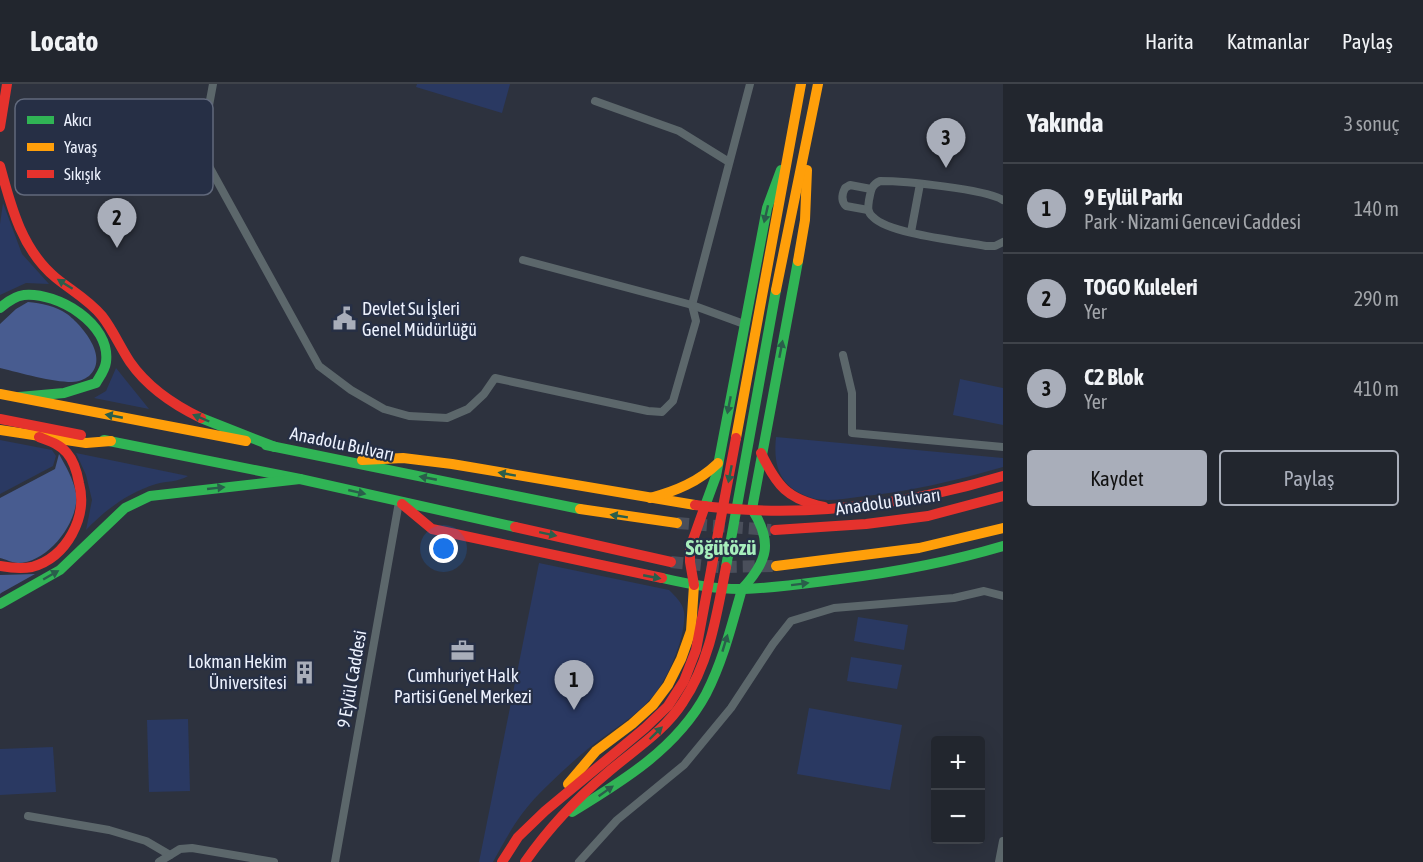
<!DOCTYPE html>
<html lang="tr">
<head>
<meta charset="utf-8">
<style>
  body { margin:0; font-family:"Asap Condensed",sans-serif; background:#2a2e36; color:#f1f3f6 }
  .controls { position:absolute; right:18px; bottom:18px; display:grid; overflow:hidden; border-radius:6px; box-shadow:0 6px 24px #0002 }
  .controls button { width:54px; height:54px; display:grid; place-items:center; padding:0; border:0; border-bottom:2px solid #3f434a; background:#22262e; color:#f1f3f6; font:30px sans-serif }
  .you { position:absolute; left:444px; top:465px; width:21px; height:21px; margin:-15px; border:4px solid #fff; border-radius:50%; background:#1a73e8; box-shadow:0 0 0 9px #1a73e833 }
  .badge { display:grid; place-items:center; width:39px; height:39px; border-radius:50%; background:#a9aeba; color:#111; font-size:20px; font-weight:700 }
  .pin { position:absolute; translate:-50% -50px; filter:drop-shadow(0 2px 3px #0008) }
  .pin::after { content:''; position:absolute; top:32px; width:21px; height:18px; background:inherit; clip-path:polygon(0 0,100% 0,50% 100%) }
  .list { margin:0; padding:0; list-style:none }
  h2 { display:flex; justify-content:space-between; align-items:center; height:78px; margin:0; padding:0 24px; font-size:26px }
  h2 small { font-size:20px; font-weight:400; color:#a2a5aa }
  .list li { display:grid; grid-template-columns:39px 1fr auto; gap:18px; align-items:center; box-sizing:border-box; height:90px; padding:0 24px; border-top:2px solid #3f434a }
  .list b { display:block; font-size:22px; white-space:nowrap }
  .list p { margin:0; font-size:20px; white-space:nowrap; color:#a2a5aa }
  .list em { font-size:20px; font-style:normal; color:#a2a5aa }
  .actions { display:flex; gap:12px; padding:18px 24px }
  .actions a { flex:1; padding:14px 0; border:2px solid #a9aeba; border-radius:6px; text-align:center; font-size:21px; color:#a9aeba }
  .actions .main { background:#a9aeba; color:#111 }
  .map { position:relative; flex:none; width:1003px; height:778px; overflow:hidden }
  header { display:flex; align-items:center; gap:36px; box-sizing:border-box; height:84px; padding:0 30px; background:#22262e; border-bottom:2px solid #3f434a }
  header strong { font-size:28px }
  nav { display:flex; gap:33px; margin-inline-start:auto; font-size:21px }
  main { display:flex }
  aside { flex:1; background:#22262e }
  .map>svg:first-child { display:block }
  .green { fill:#2a3962 }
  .forest { fill:#485c90 }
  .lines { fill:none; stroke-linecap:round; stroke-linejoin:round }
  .primary-tunnel { stroke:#4a4f5b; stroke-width:12; stroke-dasharray:12 6; stroke-linecap:butt }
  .street { stroke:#5c676b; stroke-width:8 }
  .fast { stroke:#30b455; stroke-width:10 }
  .slow { stroke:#ff9f0a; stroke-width:10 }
  .jam { stroke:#e5322d; stroke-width:10 }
  .oneway { fill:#2a5e4b }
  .labels { text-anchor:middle; stroke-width:4.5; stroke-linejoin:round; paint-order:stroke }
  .poi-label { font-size:18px; fill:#ecf1fd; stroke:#262f45; text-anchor:start }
  .street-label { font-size:18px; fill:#ecf1fd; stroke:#262f45 }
  .quarter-label { font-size:21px; font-weight:bold; fill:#a7eebc; stroke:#262f45 }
  .key { fill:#262f45; stroke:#61697c; stroke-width:1.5 }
  .key-label { font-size:16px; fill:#ecf1fd }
</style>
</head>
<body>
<header>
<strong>Locato</strong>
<nav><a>Harita</a><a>Katmanlar</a><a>Paylaş</a></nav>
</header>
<main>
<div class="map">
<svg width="1003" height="778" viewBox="0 0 1003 778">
  <rect width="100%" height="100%" fill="#2d323e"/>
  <g class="green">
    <polygon points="417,0 510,0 502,29 416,3"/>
    <polygon points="3,119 22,170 49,200 26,199 0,211 0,140"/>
    <polygon points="116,284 149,325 94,314 106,307"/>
    <polygon points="960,295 1003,304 1003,341 953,331"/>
    <path d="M776 353 1003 374V383C955 397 907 408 858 413 843 415 826 418 812 414 780 404 773 383 776 353Z"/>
    <polygon points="0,356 52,366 56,372 53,382 0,410"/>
    <path d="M76 369 188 392C178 398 167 397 156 400 128 409 106 425 86 446L92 416 86 391Z"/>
    <path d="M539 479 669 506C675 512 683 519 684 528 687 550 668 595 653 612 636 633 610 647 589 664 572 678 555 694 539 710 519 730 506 754 493 778H479Z"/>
    <polygon points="858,533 908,541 904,566 854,557"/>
    <polygon points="851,573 902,581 897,605 847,597"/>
    <polygon points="809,624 902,641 890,706 797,690"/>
    <polygon points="188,635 190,707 149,708 147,636"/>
    <polygon points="53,663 56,708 0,711 0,665"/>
  </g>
  <g class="forest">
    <path d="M28 218C41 219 56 222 67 230 82 241 110 274 89 292 85 295 78 298 72 298 52 298 21 289 0 284V240L16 225Z"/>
    <path d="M59 370C66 383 73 394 76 409 80 437 48 479 18 479 13 479 5 475 0 474V414L55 385Z"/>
    <polygon points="35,490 1,509 0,510 0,491"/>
  </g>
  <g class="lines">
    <g class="primary-tunnel">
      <polyline points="677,439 771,446"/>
      <polyline points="671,478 719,483 776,482"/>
    </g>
    <g class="street">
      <polyline points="213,0 203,54 205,75 319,282 351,306 384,325 409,332 447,334 468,325 484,310 495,294 648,327 662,328 673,317 696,237 692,221 750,0"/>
      <polyline points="595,17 679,47 729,78"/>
      <path d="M1003 116C985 105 904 97 880 97 871 101 871 107 869 116 868 123 867 128 873 133 889 150 960 157 986 162H995L1003 158"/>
      <path d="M868 126 846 122C841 117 842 110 845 104L850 101 871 105"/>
      <polyline points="911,148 920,100"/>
      <polyline points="523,176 692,221 744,240"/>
      <polyline points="843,271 852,309 852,349 1003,363"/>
      <polyline points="28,732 109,746 146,757 170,771"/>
      <polyline points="159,778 180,765 192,764 274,778"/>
      <polyline points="335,778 399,418"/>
      <polyline points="579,778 617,736 684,681 731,624 773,560 791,537 834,524 954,514 984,507 1003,512"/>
      <polyline points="999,778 1003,757"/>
    </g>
    <g class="fast">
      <path d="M0 224C7 218 15 212 24 211 58 208 111 240 106 278 105 286 100 292 96 299L64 309 19 313"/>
      <polyline points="201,334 275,363"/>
      <polyline points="104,356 300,395 515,443"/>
      <polyline points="266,361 580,425"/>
      <polyline points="705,422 716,392 767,124 781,86"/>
      <polyline points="752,425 798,177"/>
      <polyline points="726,483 776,206"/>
      <path d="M662 494C688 500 717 506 744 505 776 504 808 499 840 495 896 488 949 478 1003 462"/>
      <path d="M742 505C768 477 773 458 752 425"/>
      <polyline points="0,520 60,486 125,424 150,412 300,395"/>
      <path d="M572 728C623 697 677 664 706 610 723 577 732 540 742 505"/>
    </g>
    <g class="slow">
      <polyline points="798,177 805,136 807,86"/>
      <polyline points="776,206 818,0"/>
      <polyline points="0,310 246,357"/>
      <polyline points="0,346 86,359 111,357"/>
      <polyline points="736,354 801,0"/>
      <polyline points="362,376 403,374 452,380 695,421"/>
      <path d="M650 414C676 407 698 398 718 379"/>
      <polyline points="580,425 677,439"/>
      <polyline points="776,482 919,464 1003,444"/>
      <polyline points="568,700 596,667 632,640 653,621 668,601 681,575 691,547 694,501"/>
    </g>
    <g class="jam">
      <polyline points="0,43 7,0"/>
      <path d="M0 82C11 123 22 166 56 194 72 207 89 216 102 232 113 246 120 263 130 278 148 304 174 321 201 334"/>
      <polyline points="0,335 81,351"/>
      <path d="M761 369C777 402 787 415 824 423"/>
      <polyline points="402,420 432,445 662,494"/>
      <path d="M695 421C799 435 903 422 1003 392"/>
      <polyline points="515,443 671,478"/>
      <polyline points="775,446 866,440 928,432 1003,412"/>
      <path d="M0 482C11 484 22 485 32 483 67 473 88 433 79 399 77 388 74 377 67 369 60 360 49 357 39 353"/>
      <polyline points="694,501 690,478 690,464 705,422"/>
      <polyline points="502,778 518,753 545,727 645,644 668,622 684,597 696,566 736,354"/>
      <path d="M525 778C548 745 575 716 606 690 632 667 664 648 683 618 710 578 717 529 726 483"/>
    </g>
  </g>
  <defs><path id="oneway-solid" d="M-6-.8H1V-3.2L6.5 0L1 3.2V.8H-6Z" transform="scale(1.5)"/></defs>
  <g class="oneway">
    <use href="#oneway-solid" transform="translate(766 130) rotate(103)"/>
    <use href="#oneway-solid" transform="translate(65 200) rotate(-148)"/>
    <use href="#oneway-solid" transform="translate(781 265) rotate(-79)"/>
    <use href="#oneway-solid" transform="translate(729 321) rotate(101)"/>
    <use href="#oneway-solid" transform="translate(114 332) rotate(-169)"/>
    <use href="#oneway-solid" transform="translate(201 334) rotate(-157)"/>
    <use href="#oneway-solid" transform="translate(507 390) rotate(-170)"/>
    <use href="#oneway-solid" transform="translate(730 390) rotate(101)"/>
    <use href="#oneway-solid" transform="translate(428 394) rotate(-169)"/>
    <use href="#oneway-solid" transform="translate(216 404) rotate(-6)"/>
    <use href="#oneway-solid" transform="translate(357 408) rotate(13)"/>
    <use href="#oneway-solid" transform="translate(619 432) rotate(-171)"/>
    <use href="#oneway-solid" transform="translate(548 450) rotate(12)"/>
    <use href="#oneway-solid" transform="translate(51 491) rotate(-30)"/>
    <use href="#oneway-solid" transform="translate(652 493) rotate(11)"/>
    <use href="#oneway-solid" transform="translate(800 500) rotate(-7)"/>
    <use href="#oneway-solid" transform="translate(725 559) rotate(-73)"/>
    <use href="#oneway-solid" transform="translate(656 649) rotate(-44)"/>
    <use href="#oneway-solid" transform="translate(606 707) rotate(-35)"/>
  </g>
  <defs>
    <symbol id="civic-bare" viewBox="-9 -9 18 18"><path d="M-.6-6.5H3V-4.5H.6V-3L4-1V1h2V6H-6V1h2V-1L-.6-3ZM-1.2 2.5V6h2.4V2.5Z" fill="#a9aeba" stroke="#262f45" stroke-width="2.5" paint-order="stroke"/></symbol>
    <symbol id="office-bare" viewBox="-9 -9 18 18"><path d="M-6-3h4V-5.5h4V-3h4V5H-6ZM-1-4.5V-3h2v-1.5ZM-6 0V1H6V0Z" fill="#a9aeba" stroke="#262f45" stroke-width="2.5" paint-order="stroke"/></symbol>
    <symbol id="building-bare" viewBox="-9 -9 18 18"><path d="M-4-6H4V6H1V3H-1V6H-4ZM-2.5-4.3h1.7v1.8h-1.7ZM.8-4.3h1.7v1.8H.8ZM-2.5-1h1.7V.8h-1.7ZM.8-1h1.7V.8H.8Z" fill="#a9aeba" stroke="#262f45" stroke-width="2.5" paint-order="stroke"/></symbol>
  </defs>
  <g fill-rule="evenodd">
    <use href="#civic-bare" x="328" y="218" width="33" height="33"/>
    <use href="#office-bare" x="446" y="550" width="33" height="33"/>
    <use href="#building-bare" x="288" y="572" width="33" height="33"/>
  </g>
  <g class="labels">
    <g class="poi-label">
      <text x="362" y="231">Devlet Su İşleri<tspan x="362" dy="21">Genel Müdürlüğü</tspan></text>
      <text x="287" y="584" text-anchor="end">Lokman Hekim<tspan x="287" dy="21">Üniversitesi</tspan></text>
      <text x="463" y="598" text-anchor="middle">Cumhuriyet Halk<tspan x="463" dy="21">Partisi Genel Merkezi</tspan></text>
    </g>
    <g class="street-label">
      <text transform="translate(342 360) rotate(12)" y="6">Anadolu Bulvarı</text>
      <text transform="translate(888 418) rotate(-8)" y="6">Anadolu Bulvarı</text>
      <text transform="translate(352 595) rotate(-80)" y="6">9 Eylül Caddesi</text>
    </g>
    <g class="quarter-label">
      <text x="721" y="471">Söğütözü</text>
    </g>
  </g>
  <rect x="15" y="15" width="198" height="96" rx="9" class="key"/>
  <rect x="27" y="32" width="27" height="8" fill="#30b455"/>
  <rect x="27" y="59" width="27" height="8" fill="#ff9f0a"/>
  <rect x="27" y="86" width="27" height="8" fill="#e5322d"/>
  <g class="key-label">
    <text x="64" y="42">Akıcı</text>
    <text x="64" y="69">Yavaş</text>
    <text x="64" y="96">Sıkışık</text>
  </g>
</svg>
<div class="controls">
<button>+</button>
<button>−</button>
</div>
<div class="you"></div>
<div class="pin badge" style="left:574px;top:626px">1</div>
<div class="pin badge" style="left:117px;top:164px">2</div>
<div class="pin badge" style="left:946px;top:84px">3</div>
</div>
<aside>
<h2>Yakında<small>3 sonuç</small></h2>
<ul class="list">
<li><span class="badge">1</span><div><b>9 Eylül Parkı</b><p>Park · Nizami Gencevi Caddesi</p></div><em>140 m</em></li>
<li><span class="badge">2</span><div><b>TOGO Kuleleri</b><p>Yer</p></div><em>290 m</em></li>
<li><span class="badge">3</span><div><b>C2 Blok</b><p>Yer</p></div><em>410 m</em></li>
</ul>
<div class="actions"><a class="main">Kaydet</a><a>Paylaş</a></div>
</aside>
</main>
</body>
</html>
